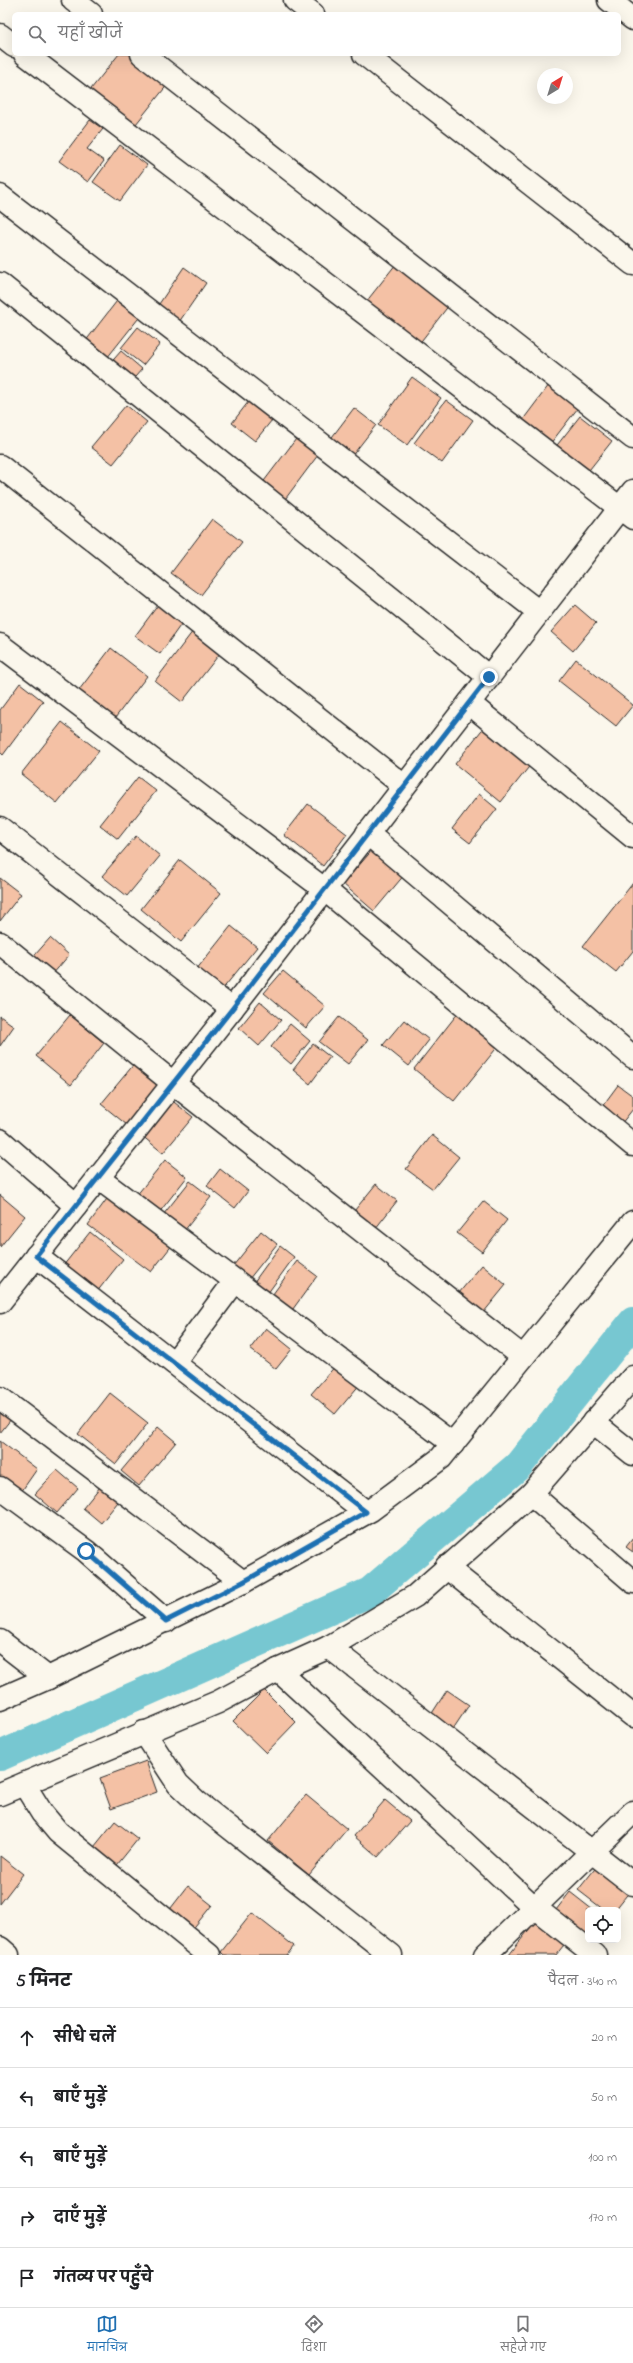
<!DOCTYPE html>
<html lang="hi">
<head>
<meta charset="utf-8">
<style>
  body { margin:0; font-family:"Indie Flower","Playpen Sans Deva",sans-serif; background:#f2f2f2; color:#202124 }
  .controls { position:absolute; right:12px; bottom:12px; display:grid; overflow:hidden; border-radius:6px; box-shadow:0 4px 16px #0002 }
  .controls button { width:36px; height:36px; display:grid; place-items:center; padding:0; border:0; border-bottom:1px solid #e0e0e0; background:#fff; color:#202124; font:20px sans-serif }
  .compass { position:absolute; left:537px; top:68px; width:36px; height:36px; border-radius:50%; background:#fff; box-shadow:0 4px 16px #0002; rotate:38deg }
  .stop { position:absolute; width:12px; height:12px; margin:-9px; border:3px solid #1f6fb2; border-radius:50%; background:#fff }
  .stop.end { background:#1f6fb2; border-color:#fff; box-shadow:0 1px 4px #0008 }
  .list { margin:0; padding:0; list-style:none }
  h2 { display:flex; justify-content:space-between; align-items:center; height:52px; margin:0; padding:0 16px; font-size:17px }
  h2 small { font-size:13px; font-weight:400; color:#757577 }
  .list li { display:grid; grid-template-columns:26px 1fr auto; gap:12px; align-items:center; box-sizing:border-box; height:60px; padding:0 16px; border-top:1px solid #e0e0e0 }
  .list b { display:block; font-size:15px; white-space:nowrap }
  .list em { font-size:13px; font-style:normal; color:#757577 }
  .icon { flex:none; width:22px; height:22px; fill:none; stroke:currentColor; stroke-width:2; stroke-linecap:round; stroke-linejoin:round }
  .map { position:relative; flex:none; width:633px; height:1955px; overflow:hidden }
  .search { position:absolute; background:#fff; box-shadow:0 4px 16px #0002; left:12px; right:12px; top:12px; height:44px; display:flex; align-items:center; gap:10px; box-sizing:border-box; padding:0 14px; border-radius:6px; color:#757577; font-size:15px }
  .sheet { height:352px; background:#fff }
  nav { display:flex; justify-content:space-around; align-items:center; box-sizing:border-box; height:56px; border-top:1px solid #e0e0e0; background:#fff; font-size:11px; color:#757577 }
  nav a { display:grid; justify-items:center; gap:2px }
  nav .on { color:#1f6fb2 }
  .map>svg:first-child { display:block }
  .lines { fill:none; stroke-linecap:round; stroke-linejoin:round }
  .canal { stroke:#77c7d1; stroke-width:30 }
  .building { fill:#f4c1a5; stroke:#2b2b2b }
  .street-casing { stroke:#2b2b2b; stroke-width:25 }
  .street { stroke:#fbf7ec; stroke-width:22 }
  .route { stroke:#1f6fb2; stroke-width:5 }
</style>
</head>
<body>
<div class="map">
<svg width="633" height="1955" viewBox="0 0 633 1955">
  <rect width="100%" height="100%" fill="#fbf7ec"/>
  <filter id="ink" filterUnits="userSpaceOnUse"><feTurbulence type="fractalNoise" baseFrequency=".025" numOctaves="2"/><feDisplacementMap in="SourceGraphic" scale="8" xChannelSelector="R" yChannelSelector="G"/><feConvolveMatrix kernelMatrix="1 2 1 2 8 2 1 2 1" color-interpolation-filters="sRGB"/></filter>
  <g filter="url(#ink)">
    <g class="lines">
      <polyline class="canal" points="0,1756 370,1592 518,1466 633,1322"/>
    </g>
    <g class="building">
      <polygon points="119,54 130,54 168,84 132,129 87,94"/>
      <polygon points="90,120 103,129 87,149 104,161 88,182 59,161"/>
      <polygon points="120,145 147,165 120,201 93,182"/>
      <polygon points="400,259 453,300 415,349 362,307"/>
      <polygon points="184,267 206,283 179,322 157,307"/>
      <polygon points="120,297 142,314 103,363 81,347"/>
      <polygon points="138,327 160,344 143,365 121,348"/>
      <polygon points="121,351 142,369 129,384 108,366"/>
      <polygon points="412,377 441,398 407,445 378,425"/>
      <polygon points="552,381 581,404 547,448 519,425"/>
      <polygon points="446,400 473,420 442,463 414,443"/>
      <polygon points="249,401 272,420 255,441 232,423"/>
      <polygon points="126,405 147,422 113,464 91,447"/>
      <polygon points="354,408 376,425 348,461 326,445"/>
      <polygon points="580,416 612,441 586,474 554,449"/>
      <polygon points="299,435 321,451 280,506 258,489"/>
      <polygon points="212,519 242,542 201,595 171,573"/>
      <polygon points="158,605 182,623 160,654 135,636"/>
      <polygon points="575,605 596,623 573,651 551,632"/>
      <polygon points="193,631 221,652 182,702 155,681"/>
      <polygon points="111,648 147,676 112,722 76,694"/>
      <polygon points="576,659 633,705 616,726 559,681"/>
      <polygon points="20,683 43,701 3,755 0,752 0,710"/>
      <polygon points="62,722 99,751 57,803 21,774"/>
      <polygon points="485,726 532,763 501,802 455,764"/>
      <polygon points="138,777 156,791 118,839 100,825"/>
      <polygon points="479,794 497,809 470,843 452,829"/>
      <polygon points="308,804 347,834 323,866 284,835"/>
      <polygon points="136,836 160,856 127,896 102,876"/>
      <polygon points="374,848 405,874 374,911 343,884"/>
      <polygon points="180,860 221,893 181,942 141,909"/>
      <polygon points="0,878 21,894 0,921"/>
      <polygon points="633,883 633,951 616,972 583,946"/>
      <polygon points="231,926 257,947 221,991 196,970"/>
      <polygon points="50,938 69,955 47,981 27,964"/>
      <polygon points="283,971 325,1006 306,1028 264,993"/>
      <polygon points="260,1002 281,1020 259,1046 239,1028"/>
      <polygon points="458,1013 499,1045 454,1101 414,1069"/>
      <polygon points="70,1015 104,1043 71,1085 36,1056"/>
      <polygon points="0,1016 14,1026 0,1046"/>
      <polygon points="339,1017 368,1040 348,1064 319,1042"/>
      <polygon points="404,1020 429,1040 409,1066 383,1045"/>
      <polygon points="290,1024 310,1041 291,1064 271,1047"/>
      <polygon points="313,1044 330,1057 310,1084 293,1070"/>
      <polygon points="135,1063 161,1084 127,1125 101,1104"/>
      <polygon points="618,1085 633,1096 633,1109 621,1124 601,1108"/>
      <polygon points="170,1099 193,1117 163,1153 141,1135"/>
      <polygon points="432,1135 459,1157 433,1189 406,1169"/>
      <polygon points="165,1160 187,1177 158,1214 136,1196"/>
      <polygon points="220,1169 248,1191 235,1208 207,1186"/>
      <polygon points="190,1181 211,1197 184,1231 163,1215"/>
      <polygon points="376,1184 397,1201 372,1233 350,1216"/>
      <polygon points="0,1195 25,1216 0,1247"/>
      <polygon points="109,1196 173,1244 151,1272 88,1225"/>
      <polygon points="483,1201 507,1220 482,1252 457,1233"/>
      <polygon points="261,1231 277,1244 245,1284 229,1271"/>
      <polygon points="90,1232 123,1259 96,1293 63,1266"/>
      <polygon points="280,1246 294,1257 265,1297 251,1286"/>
      <polygon points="297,1261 317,1276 290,1313 270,1298"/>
      <polygon points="482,1265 506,1285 479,1318 454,1299"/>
      <polygon points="266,1328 292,1349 276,1369 250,1349"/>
      <polygon points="337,1364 361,1383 335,1414 311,1394"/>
      <polygon points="110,1393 148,1423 116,1464 78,1434"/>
      <polygon points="0,1402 15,1414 0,1433"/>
      <polygon points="158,1427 176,1442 139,1486 121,1471"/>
      <polygon points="0,1441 37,1469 21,1492 0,1477"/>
      <polygon points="57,1470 78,1488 57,1513 35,1494"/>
      <polygon points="104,1482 122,1497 101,1523 83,1508"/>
      <polygon points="633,1538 633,1552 626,1547"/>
      <polygon points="264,1690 296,1722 266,1753 233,1721"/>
      <polygon points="447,1690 469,1705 449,1735 427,1721"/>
      <polygon points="146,1761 157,1792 111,1809 100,1778"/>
      <polygon points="306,1795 347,1829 309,1875 268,1841"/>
      <polygon points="385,1800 410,1821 378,1857 354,1836"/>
      <polygon points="115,1821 138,1839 113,1870 90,1852"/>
      <polygon points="0,1856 23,1874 0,1904"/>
      <polygon points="598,1865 630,1891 615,1910 604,1910 578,1890"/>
      <polygon points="188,1886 212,1905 187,1936 164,1917"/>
      <polygon points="570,1892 593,1910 588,1910 588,1935 556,1910"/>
      <polygon points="252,1913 294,1946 287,1955 224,1955 221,1952"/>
      <polygon points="538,1918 567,1941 556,1955 509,1955"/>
    </g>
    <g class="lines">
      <defs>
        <g id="street">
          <polyline points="73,0 91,14"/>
          <polyline points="295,0 313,14"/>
          <polyline points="609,0 633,19"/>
          <polyline points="0,35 14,46"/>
          <polyline points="25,54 633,518"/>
          <polyline points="142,54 633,438"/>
          <polyline points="364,54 633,264"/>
          <polyline points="0,196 539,612"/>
          <polyline points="0,284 489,677"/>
          <polyline points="0,466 404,786"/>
          <polyline points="0,645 324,889 633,1145"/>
          <polyline points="469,703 633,837"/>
          <polyline points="0,828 232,1009"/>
          <polyline points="367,833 633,1057"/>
          <polyline points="0,943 173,1083 523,1357"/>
          <polyline points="0,1140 76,1206"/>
          <polyline points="98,1178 453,1444"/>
          <polyline points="36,1256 366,1512"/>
          <polyline points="0,1302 232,1009 633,491"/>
          <polyline points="174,1363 235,1281"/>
          <polyline points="0,1398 243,1582"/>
          <polyline points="593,1422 633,1454"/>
          <polyline points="0,1488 86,1551 166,1621"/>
          <polyline points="531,1494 633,1582"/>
          <polyline points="446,1567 633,1716"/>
          <polyline points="0,1641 48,1678"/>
          <polyline points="329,1647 633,1884"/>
          <polyline points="278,1670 534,1907 595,1955"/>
          <polyline points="0,1699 48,1678 243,1582 371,1510 441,1458 633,1222"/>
          <polyline points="144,1732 178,1784 197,1802 391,1955"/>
          <polyline points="24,1784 42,1813 58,1832 209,1955"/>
          <polyline points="0,1794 218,1702 278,1670 329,1647 415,1596 531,1494 633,1377"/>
          <polyline points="0,1948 8,1955"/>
          <polyline points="485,1955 633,1812"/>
        </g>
      </defs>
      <use href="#street" class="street-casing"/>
      <use href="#street" class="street"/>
    </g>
  </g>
  <g class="lines" filter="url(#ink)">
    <polyline class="route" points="86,1551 166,1621 243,1582 366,1512 36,1256 232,1009 489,677"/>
  </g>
</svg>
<div class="controls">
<button><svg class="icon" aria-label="locate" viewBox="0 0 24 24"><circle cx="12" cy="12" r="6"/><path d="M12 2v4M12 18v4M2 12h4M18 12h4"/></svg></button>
</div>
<svg class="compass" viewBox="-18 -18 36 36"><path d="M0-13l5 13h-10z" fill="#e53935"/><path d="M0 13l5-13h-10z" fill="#757577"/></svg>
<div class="stop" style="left:86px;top:1551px"></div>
<div class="stop end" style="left:489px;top:677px"></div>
<div class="search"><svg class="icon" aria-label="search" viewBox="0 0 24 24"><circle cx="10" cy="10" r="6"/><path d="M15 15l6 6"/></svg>यहाँ खोजें</div>
</div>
<section class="sheet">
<h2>5 मिनट<small>पैदल · 340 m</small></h2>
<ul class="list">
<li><svg class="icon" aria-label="ahead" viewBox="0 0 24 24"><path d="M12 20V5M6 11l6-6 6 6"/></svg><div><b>सीधे चलें</b></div><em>20 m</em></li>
<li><svg class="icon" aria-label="left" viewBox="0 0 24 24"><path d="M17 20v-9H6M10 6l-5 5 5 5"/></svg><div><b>बाएँ मुड़ें</b></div><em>50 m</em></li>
<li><svg class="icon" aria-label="left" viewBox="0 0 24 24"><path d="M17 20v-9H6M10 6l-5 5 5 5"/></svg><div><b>बाएँ मुड़ें</b></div><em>100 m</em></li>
<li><svg class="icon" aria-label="right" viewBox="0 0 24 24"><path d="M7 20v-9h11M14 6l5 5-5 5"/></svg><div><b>दाएँ मुड़ें</b></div><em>170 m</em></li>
<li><svg class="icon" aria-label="arrive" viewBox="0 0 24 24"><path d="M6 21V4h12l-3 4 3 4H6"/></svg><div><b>गंतव्य पर पहुँचे</b></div></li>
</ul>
</section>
<nav>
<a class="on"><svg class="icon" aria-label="map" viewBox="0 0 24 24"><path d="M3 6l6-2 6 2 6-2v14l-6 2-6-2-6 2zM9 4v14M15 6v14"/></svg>मानचित्र</a>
<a><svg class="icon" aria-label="directions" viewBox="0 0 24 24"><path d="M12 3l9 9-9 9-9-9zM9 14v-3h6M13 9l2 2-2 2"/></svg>दिशा</a>
<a><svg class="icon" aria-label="saved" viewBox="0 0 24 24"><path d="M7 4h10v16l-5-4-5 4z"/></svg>सहेजे गए</a>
</nav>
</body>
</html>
